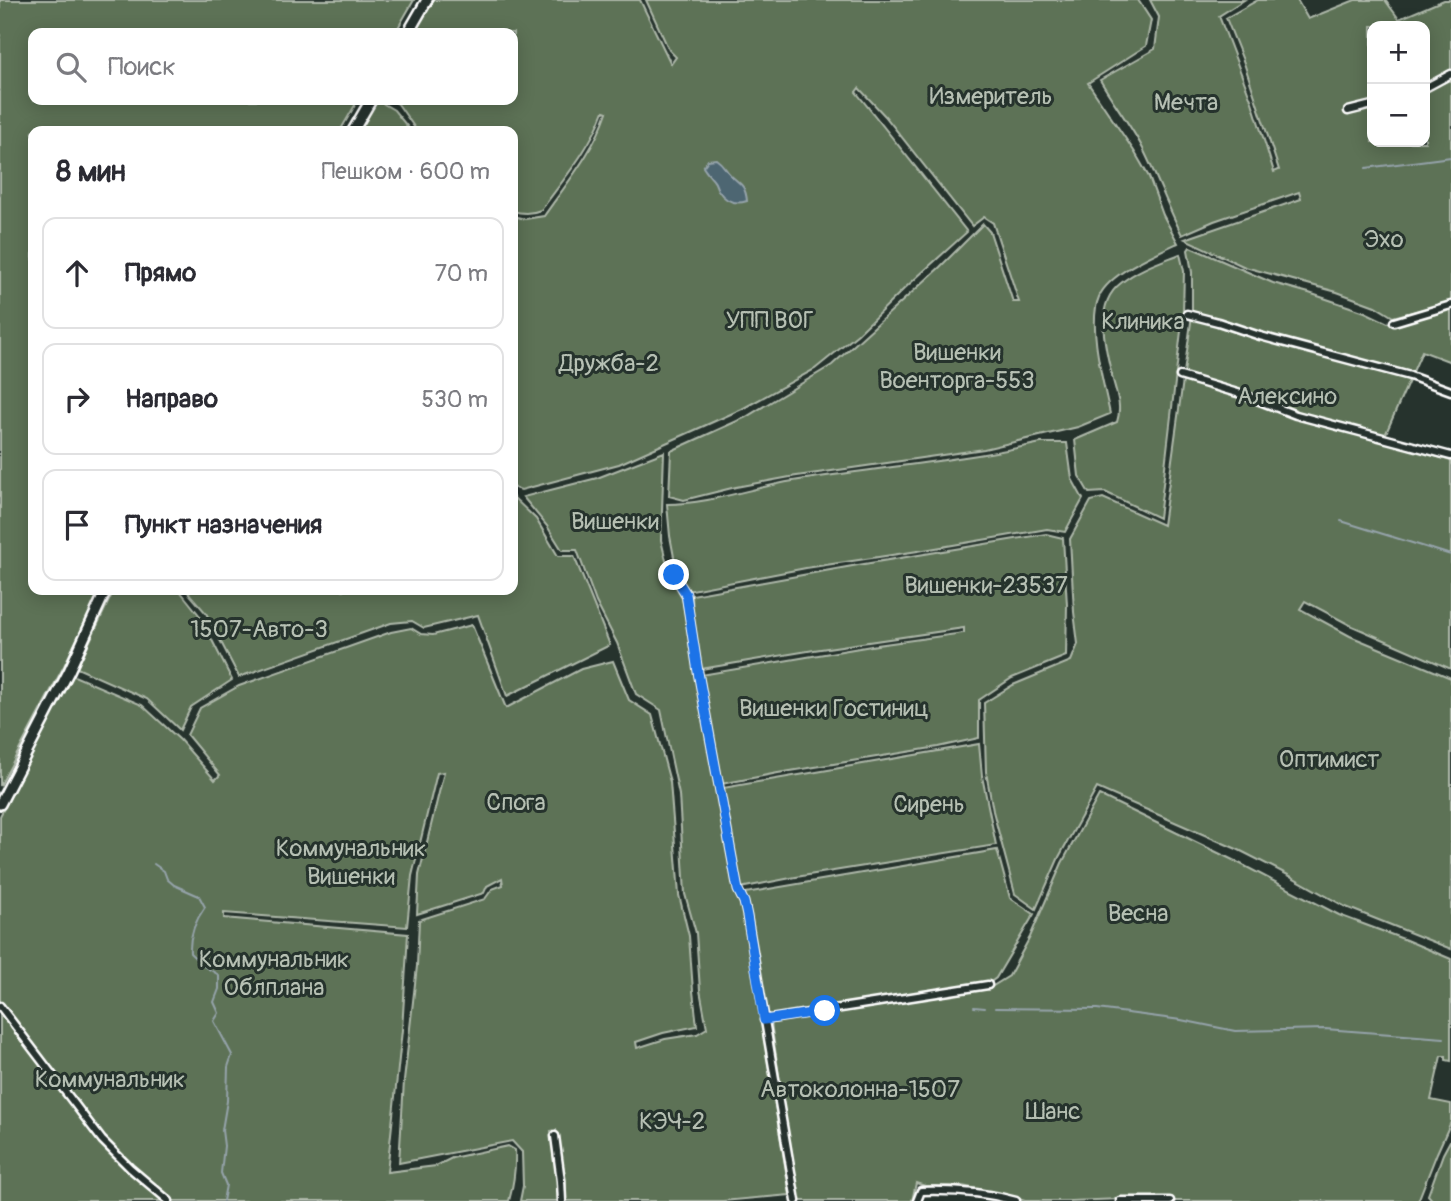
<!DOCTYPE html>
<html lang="ru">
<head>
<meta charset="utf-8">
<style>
  body { margin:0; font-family:Pangolin,sans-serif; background:#f7f7f7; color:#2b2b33 }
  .controls { position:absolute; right:21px; top:21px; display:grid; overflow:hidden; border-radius:14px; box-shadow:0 4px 18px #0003 }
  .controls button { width:63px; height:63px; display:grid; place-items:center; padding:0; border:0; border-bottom:2px solid #e1e1e2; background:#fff; color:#2b2b33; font:35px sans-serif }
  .stop { position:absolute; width:21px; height:21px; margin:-16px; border:5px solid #1a73e8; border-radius:50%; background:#fff }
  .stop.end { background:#1a73e8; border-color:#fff; box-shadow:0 2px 7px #0008 }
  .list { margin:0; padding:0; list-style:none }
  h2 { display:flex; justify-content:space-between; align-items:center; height:91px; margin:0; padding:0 28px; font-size:30px }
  h2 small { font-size:23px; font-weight:400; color:#7c7c81 }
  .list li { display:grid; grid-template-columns:46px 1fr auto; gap:21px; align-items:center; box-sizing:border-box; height:112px; margin:0 14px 14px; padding:0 14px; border:2px solid #e1e1e2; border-radius:14px }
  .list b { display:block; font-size:26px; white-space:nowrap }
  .list em { font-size:23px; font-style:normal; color:#7c7c81 }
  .icon { flex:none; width:38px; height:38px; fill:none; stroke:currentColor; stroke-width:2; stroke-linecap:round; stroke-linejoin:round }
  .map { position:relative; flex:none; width:1451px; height:1201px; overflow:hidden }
  .search { position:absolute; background:#fff; box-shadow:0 4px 18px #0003; left:28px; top:28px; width:490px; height:77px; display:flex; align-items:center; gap:18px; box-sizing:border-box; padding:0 24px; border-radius:14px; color:#7c7c81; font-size:26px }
  .panel { position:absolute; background:#fff; box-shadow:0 4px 18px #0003; left:28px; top:126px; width:490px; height:469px; border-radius:14px }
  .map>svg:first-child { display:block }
  .green { fill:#5d7256; stroke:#aeb8aa; stroke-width:2; fill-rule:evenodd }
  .water { fill:#4e6672; stroke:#95a3aa; stroke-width:2 }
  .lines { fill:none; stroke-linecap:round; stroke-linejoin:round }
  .stream { stroke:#95a3aa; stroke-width:2 }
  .street-casing { stroke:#fff; stroke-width:11 }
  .secondary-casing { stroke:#fff; stroke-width:14 }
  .street { stroke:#26332d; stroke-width:6 }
  .secondary { stroke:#26332d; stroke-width:9 }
  .route { stroke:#1a73e8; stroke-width:9 }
  .labels { text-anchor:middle; stroke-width:6; stroke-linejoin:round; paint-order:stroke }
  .park-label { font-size:24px; fill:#b6c0b3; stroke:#26332d }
</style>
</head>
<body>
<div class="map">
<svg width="1451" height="1201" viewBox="0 0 1451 1201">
  <rect width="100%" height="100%" fill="#26332d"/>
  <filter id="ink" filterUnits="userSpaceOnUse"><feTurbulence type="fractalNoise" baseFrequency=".0143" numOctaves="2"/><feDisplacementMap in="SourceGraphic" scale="14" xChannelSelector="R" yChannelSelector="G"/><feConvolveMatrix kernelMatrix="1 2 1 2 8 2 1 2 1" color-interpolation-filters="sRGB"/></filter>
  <g filter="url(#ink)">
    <g class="green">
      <polygon points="0,0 414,0 395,33 33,33 33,100 358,100 340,131 33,131 33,590 101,590 64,666 0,786"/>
      <path d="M433 0H640L671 64 676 57 669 50 646 0H1138L1151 20 1146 46 1088 83 1134 151 1149 177 1163 215 1178 243C1156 253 1108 274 1099 297 1087 324 1104 385 1110 414L1078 427 984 449 790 477 736 487 684 500 669 496 671 451 746 417 832 365 940 267 983 224 990 232 1013 302H1019L993 223 984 217 972 226 885 116 859 88 856 92 967 232 905 288 858 334 815 369 742 409 619 464 521 490 513 487V216L525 219 544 216C567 183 594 151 607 112L604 111C591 147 564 179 541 210 531 214 523 214 513 211V131H417L398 104 391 100H513V33H413Z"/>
      <path d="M1150 0H1244L1219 16 1252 102 1274 172 1279 170 1244 63 1226 18 1258 0H1297L1308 19 1355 0H1385L1399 19 1444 0H1451V302L1393 317 1375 306 1337 292 1245 267 1185 239 1301 199 1299 192 1214 221 1182 235C1167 205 1156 174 1141 145 1129 123 1113 102 1100 80L1155 49 1159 17ZM1372 26H1425V142H1372Z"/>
      <polygon points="377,100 394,110 411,131 358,131"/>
      <polygon points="1190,247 1273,283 1309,293 1365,312 1392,325 1451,310 1451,362 1422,351 1383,440 1451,461 1451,669 1350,625 1305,601 1300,609 1350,636 1451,678 1451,949 1346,907 1290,876 1239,850 1097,788 1059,857 1036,909 1015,894 993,811 986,772 984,703 1013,685 1071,661 1078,644 1074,612 1070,539 1091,501 1103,498 1163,525 1192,315 1192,272 1188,250"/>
      <path d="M1180 254 1184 271 1183 314 1159 518 1105 492 1089 493 1079 476 1075 440 1117 422C1122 407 1117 395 1113 380 1106 350 1092 305 1121 283 1138 269 1160 262 1180 254Z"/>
      <path d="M1041 443H1067L1072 479 1083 499 1065 532 1047 529 918 551 806 568 687 591 677 573 670 536 667 504C709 504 751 488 793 481 875 468 959 461 1041 443Z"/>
      <path d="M664 452 661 540 670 577 682 597 728 848 734 888 742 906 790 1195 723 1201H566V1180L556 1130 551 1131 560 1188 561 1201H520L523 1186 522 1152 512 1141 399 1163 404 1081 417 966 419 920 485 899 492 889 503 885 502 878 487 886 484 893 417 914 419 875 444 772 437 773 412 876 407 927 224 913V918L408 934 402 1030 387 1172 436 1166 452 1158 508 1146 515 1150C516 1169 514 1183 509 1201H0V816L72 675 142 705 180 740 215 780 220 775 187 735 200 708 239 686 391 632 411 628 421 634 433 635 472 625 506 708 581 669 613 661 629 700 652 715 670 782 679 895 689 936 693 991 697 1026 663 1033 636 1042 637 1048 665 1039 697 1034 707 1028 700 990 696 933 685 894 679 795 661 710 636 694 617 643 596 602 577 550H562L547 526 523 497 597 478Z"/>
      <polygon points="513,497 536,519 558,556 574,556 610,645 507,696 478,615 424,628 412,621 391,623 239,677 206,613 186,590 513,590"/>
      <polygon points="1046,534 1063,538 1067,605 1066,656 1012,678 979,700 979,738 938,747 778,773 721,784 701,675 877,645 964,633 964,628 814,650 701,669 693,621 692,595 858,565"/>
      <polygon points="114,590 177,590 180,591 200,616 232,680 191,707 180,730 147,699 77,668"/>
      <polygon points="979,744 982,776 996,845 796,877 740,888 723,788"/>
      <polygon points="1099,795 1235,861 1339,915 1406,940 1451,959 1451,1061 1446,1060 1446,1056 1441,1056 1431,1100 1451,1104 1451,1122 1437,1153 1418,1201 1173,1201 1172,1197 1070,1201 1025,1201 1003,1194 962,1186 925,1186 916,1183 912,1201 798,1201 771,1023 988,989 1009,976 1030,937 1062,863"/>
      <polygon points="997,850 1010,898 1034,914 996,978 988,984 767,1018 745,893"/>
      <polygon points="1451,1139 1451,1201 1433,1201 1428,1195 1443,1154"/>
    </g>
    <path class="water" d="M716 159C722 163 724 167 728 172 737 184 745 181 747 201 735 205 725 201 718 190 716 187 716 183 713 180 709 175 706 172 703 167L708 160Z"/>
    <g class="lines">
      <g class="stream">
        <polyline points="1366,168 1451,157"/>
        <polyline points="1341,521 1451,555"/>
        <path d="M154 864 164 871 167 879 174 885 199 896 205 907C195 921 189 936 190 953L205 967 219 975V989L214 1002 219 1013 214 1021 232 1055 228 1067 227 1101 222 1130 224 1146 221 1173 226 1185 223 1201"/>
        <polyline points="974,1007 985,1008"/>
        <polyline points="995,1008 1097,1009 1181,1020 1235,1031 1325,1029 1444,1038"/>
      </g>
      <defs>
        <g id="street">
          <polyline points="1425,88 1451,74"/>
          <polyline points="1348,111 1372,105"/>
          <polyline points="1187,314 1218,322 1260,336 1410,376 1451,391"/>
          <polyline points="1394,322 1451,305"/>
          <polyline points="1180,376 1244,395 1296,415 1451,456"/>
          <polyline points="674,575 686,594 698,672 738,890 744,902 747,916 796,1201"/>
          <polyline points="0,1006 102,1140 130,1168 169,1201"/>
          <polyline points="764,1020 988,985"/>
          <polyline points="555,1136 561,1181 562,1201"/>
          <path d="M917 1201 921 1191C954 1190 984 1192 1016 1201"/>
          <polyline points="1120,1201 1170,1201"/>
        </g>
        <g id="secondary">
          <polyline points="408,33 427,0"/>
          <polyline points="353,131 371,100"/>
          <polyline points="0,804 69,671 106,590"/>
        </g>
      </defs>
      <use href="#street" class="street-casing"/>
      <use href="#secondary" class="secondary-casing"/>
      <use href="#street" class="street"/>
      <use href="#secondary" class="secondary"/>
    </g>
  </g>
  <g class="lines" filter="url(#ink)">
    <polyline class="route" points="674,575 686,594 698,672 738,890 744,902 747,916 764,1020 825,1011"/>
  </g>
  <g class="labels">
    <g class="park-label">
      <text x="991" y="104">Измеритель</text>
      <text x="1186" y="110">Мечта</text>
      <text x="1384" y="247">Эхо</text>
      <text x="770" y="328">УПП ВОГ</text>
      <text x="1143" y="329">Клиника</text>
      <text x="957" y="360">Вишенки<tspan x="957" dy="28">Военторга-553</tspan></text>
      <text x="609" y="371">Дружба-2</text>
      <text x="1287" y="404">Алексино</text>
      <text x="615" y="529">Вишенки</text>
      <text x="986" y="593">Вишенки-23537</text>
      <text x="259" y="637">1507-Авто-3</text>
      <text x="834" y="716">Вишенки Гостиниц</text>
      <text x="1329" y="767">Оптимист</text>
      <text x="516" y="810">Спога</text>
      <text x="929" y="812">Сирень</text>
      <text x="351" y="856">Коммунальник<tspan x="351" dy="28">Вишенки</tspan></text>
      <text x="1138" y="921">Весна</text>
      <text x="274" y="967">Коммунальник<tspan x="274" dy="28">Облплана</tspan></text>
      <text x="110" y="1087">Коммунальник</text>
      <text x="860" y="1097">Автоколонна-1507</text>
      <text x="1053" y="1119">Шанс</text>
      <text x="672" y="1129">КЭЧ-2</text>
    </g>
  </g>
</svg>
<div class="controls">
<button>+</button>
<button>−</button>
</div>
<div class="stop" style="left:825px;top:1011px"></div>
<div class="stop end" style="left:674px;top:575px"></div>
<div class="search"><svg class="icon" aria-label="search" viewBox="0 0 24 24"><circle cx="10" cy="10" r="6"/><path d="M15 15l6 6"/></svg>Поиск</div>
<section class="panel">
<h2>8 мин<small>Пешком · 600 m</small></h2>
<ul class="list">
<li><svg class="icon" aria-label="ahead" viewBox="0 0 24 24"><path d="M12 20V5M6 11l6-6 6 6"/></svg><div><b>Прямо</b></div><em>70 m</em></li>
<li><svg class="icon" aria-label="right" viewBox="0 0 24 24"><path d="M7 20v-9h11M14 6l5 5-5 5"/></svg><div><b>Направо</b></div><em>530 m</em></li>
<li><svg class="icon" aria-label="arrive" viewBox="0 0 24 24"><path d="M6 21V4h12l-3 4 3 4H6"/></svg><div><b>Пункт назначения</b></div></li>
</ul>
</section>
</div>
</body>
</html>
